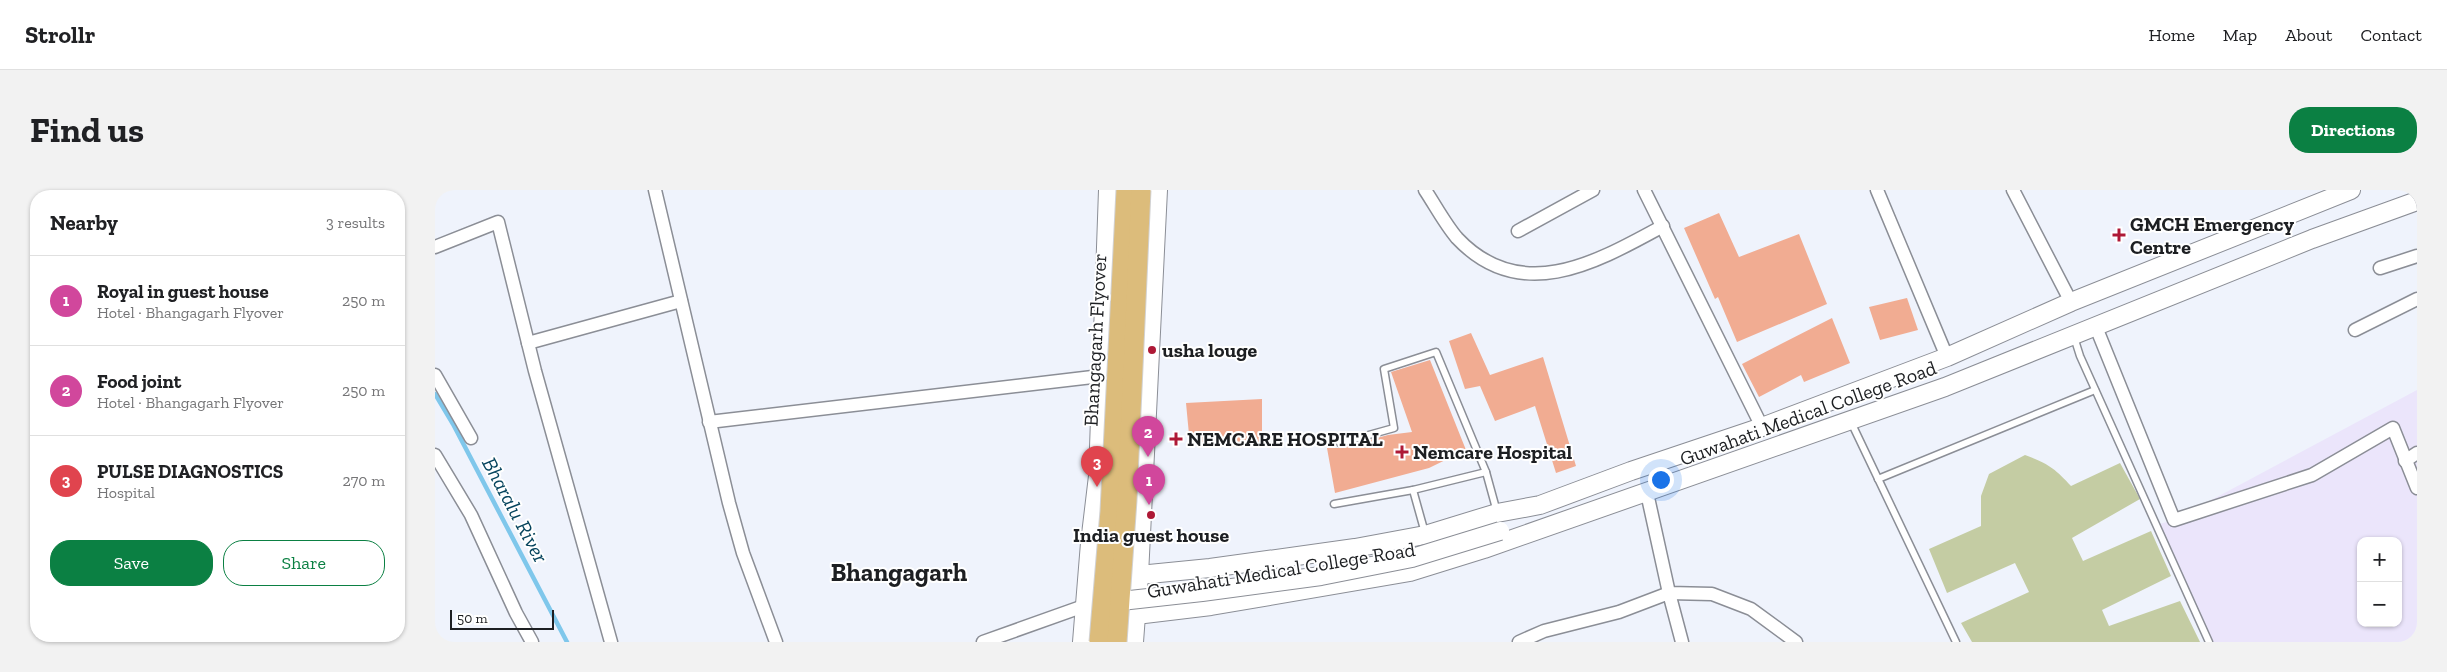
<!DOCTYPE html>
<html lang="en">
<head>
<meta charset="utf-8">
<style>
  body { margin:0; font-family:"Zilla Slab",serif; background:#f2f2f2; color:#202124 }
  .controls { position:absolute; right:15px; bottom:15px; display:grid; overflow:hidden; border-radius:10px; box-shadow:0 1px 4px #0004 }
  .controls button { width:45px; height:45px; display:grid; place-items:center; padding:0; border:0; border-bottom:1px solid #e0e0e0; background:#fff; color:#202124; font:25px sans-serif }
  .scale { position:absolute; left:15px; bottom:12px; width:104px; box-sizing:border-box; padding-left:5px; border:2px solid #1d1f22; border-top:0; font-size:14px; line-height:18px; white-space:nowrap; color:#1d1f22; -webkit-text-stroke:4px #fff; paint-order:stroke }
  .you { position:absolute; left:1225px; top:289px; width:18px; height:18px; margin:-12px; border:4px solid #fff; border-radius:50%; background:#1a73e8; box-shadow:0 0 0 8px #1a73e833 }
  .badge { display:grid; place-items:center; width:32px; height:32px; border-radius:50%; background:#0b8043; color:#fff; font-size:16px; font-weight:700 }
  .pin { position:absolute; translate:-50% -41px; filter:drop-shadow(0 1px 2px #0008) }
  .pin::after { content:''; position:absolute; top:26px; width:18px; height:15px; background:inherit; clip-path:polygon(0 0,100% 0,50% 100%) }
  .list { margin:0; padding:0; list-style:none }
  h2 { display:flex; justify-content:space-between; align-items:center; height:65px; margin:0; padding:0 20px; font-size:21px }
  h2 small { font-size:16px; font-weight:400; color:#757577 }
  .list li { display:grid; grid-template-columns:32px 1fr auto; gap:15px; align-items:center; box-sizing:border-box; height:90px; padding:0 20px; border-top:1px solid #e0e0e0 }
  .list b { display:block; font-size:19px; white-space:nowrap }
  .list p { margin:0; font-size:16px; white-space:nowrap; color:#757577 }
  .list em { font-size:16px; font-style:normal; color:#757577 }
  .actions { display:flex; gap:10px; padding:15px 20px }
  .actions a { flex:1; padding:11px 0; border:1px solid #0b8043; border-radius:20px; text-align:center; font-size:18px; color:#0b8043 }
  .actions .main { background:#0b8043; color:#fff }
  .map { position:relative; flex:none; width:1982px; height:452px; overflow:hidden; border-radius:20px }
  header { display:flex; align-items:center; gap:30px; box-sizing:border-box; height:70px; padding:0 25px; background:#fff; border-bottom:1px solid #e0e0e0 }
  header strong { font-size:24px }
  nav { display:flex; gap:28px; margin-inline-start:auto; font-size:18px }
  .intro { display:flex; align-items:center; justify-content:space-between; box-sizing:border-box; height:120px; padding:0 30px }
  h1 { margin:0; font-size:35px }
  .button { padding:12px 22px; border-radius:20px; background:#0b8043; color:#fff; font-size:18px; font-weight:700 }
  main { display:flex; gap:30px; padding:0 30px }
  aside { flex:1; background:#fff; border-radius:20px; box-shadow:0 1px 4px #0004 }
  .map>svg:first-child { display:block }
  .industrial { fill:#ebe5fb; fill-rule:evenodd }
  .green { fill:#c4cca3 }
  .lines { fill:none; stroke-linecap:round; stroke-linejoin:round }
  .stream { stroke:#7fc7eb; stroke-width:4.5 }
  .building { fill:#f1ac92 }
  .lane-casing { stroke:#8b8e96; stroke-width:9 }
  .street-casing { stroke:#8b8e96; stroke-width:15 }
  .secondary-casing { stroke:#8b8e96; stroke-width:20 }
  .lane { stroke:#fff; stroke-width:6 }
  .street { stroke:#fff; stroke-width:12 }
  .secondary { stroke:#fff; stroke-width:18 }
  .secondary-bridge-casing { stroke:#8b8e96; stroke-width:20; stroke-linecap:butt }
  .primary-bridge-casing { stroke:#d2d2d3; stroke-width:21; stroke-linecap:butt }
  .secondary-bridge { stroke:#fff; stroke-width:18 }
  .primary-bridge { stroke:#dcbc7b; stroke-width:19 }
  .poi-dot { fill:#ae1936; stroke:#fff; stroke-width:2 }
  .labels { text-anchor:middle; stroke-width:4; stroke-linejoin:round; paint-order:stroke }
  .poi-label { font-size:20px; font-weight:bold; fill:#1d1f22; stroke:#fff; text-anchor:start }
  .street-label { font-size:20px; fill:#1d1f22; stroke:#fff }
  .water-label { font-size:21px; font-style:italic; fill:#06445d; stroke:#fff }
  .district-label { font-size:25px; font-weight:bold; fill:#1d1f22; stroke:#fff }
</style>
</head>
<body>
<header>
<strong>Strollr</strong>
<nav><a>Home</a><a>Map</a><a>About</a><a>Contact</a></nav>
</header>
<div class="intro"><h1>Find us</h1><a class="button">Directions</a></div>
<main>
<aside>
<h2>Nearby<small>3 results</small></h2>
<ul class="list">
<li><span class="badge" style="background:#d1479c">1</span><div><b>Royal in guest house</b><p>Hotel · Bhangagarh Flyover</p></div><em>250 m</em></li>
<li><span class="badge" style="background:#d1479c">2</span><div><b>Food joint</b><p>Hotel · Bhangagarh Flyover</p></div><em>250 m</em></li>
<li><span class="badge" style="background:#e0444e">3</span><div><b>PULSE DIAGNOSTICS</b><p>Hospital</p></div><em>270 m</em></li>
</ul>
<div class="actions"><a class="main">Save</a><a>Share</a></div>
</aside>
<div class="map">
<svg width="1982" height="452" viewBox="0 0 1982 452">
  <rect width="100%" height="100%" fill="#eff3fc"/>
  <path class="industrial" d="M1982 200V452H1774L1721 335 1739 330ZM1926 351H1963V433H1926Z"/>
  <path class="green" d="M1590 265C1612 273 1620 278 1636 296L1685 273 1705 309 1637 348 1648 371 1716 341 1736 386 1667 420 1674 436 1745 411 1765 452H1537L1526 433 1594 402 1580 373 1512 403 1494 359 1546 336V306L1554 284Z"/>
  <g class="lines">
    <polyline class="stream" points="0,204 18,234 132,452"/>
  </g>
  <g class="building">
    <polygon points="1284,23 1304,67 1364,44 1392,114 1302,152 1283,107 1280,109 1249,38"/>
    <polygon points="1472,108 1483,140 1445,150 1434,117"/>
    <polygon points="1397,128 1415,173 1369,192 1366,185 1324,207 1307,174"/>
    <polygon points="1036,143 1055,185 1108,167 1141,276 1121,283 1100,216 1060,231 1045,196 1030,199 1014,151"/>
    <polygon points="995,170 1031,260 994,278 900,303 892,258 906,258 953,245 977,242 956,182"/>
    <polygon points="827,209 827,257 755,255 751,213"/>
  </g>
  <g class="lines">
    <defs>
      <g id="lane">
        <polyline points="1639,147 1645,166 1774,452"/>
        <polyline points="1416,232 1521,452"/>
        <polyline points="905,253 959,238 949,179 1001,162 1051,282 1062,322"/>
        <polyline points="1443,289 1660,200"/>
        <polyline points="978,300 1051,282"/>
        <polyline points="899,314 978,300 990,343"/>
      </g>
      <g id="street">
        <polyline points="220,0 294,313 308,363 341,452"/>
        <path d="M990 0C1000 15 1010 34 1022 48 1086 116 1162 72 1228 36"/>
        <polyline points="1209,0 1327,237"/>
        <polyline points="1442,0 1512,167"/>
        <polyline points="1578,0 1636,112"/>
        <polyline points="1083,41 1158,0"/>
        <polyline points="0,57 63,32 100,181 176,452"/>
        <polyline points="1945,78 1982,66"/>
        <polyline points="1661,137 1739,330 1877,285 1958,238 1982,298"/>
        <polyline points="1920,140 1982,109"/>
        <polyline points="93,153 246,111"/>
        <polyline points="0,185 36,248"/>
        <polyline points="274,232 666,186"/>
        <polyline points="0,265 36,325 81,423 97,452"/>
        <polyline points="1970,271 1982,263"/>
        <polyline points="1212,303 1234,403 1277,404 1316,419 1361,452"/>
        <polyline points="548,452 649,416"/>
        <polyline points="1084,452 1109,441 1184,422 1234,403 1247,452"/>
      </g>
      <g id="secondary">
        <polyline points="704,385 775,378 920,358 990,345 1062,323 1105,315 1196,281 1327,237 1512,167 1636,112 1916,0"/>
        <polyline points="701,425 776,416 975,382 1049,359 1510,197 1877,49 1982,11"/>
        <polyline points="647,452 655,353 663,286 673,0"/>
        <polyline points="699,452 704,385 723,0"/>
      </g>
    </defs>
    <use href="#lane" class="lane-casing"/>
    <use href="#street" class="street-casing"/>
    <use href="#secondary" class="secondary-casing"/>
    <use href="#lane" class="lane"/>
    <use href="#street" class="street"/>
    <use href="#secondary" class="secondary"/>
    <defs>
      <polyline id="secondary-bridge" points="686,411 767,402 886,386 977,368 1065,341"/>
      <g id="primary-bridge">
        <polyline points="664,452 675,321 691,0"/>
        <polyline points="682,452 692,310 706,0"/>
      </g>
    </defs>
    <use href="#secondary-bridge" class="secondary-bridge-casing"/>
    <use href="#primary-bridge" class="primary-bridge-casing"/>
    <use href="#secondary-bridge" class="secondary-bridge"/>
    <use href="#primary-bridge" class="primary-bridge"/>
  </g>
  <g class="poi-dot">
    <path d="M1681.5 37.5h5v5h5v5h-5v5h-5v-5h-5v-5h5z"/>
    <circle cx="717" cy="160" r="5"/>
    <path d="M738.5 241.5h5v5h5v5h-5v5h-5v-5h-5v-5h5z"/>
    <path d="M964.5 254.5h5v5h5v5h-5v5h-5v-5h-5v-5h5z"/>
    <circle cx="716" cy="325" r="5"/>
  </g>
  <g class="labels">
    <g class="poi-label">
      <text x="1695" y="41">GMCH Emergency<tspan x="1695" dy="23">Centre</tspan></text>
      <text x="727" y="167">usha louge</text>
      <text x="752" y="256">NEMCARE HOSPITAL</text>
      <text x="978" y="269">Nemcare Hospital</text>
      <text x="716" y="352" text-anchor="middle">India guest house</text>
    </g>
    <g class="street-label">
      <text transform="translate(660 150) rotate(-87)" y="7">Bhangagarh Flyover</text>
      <text transform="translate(1373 223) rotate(-20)" y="7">Guwahati Medical College Road</text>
      <text transform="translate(846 380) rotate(-9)" y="7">Guwahati Medical College Road</text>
    </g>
    <g class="water-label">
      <text transform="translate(80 320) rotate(62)" y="7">Bharalu River</text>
    </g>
    <g class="district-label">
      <text x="464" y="391">Bhangagarh</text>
    </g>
  </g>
</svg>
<div class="controls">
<button>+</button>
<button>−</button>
</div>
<div class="scale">50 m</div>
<div class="you"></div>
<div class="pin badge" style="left:714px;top:315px;background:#d1479c">1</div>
<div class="pin badge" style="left:713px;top:267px;background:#d1479c">2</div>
<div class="pin badge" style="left:662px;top:297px;background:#e0444e">3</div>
</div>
</main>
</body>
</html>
